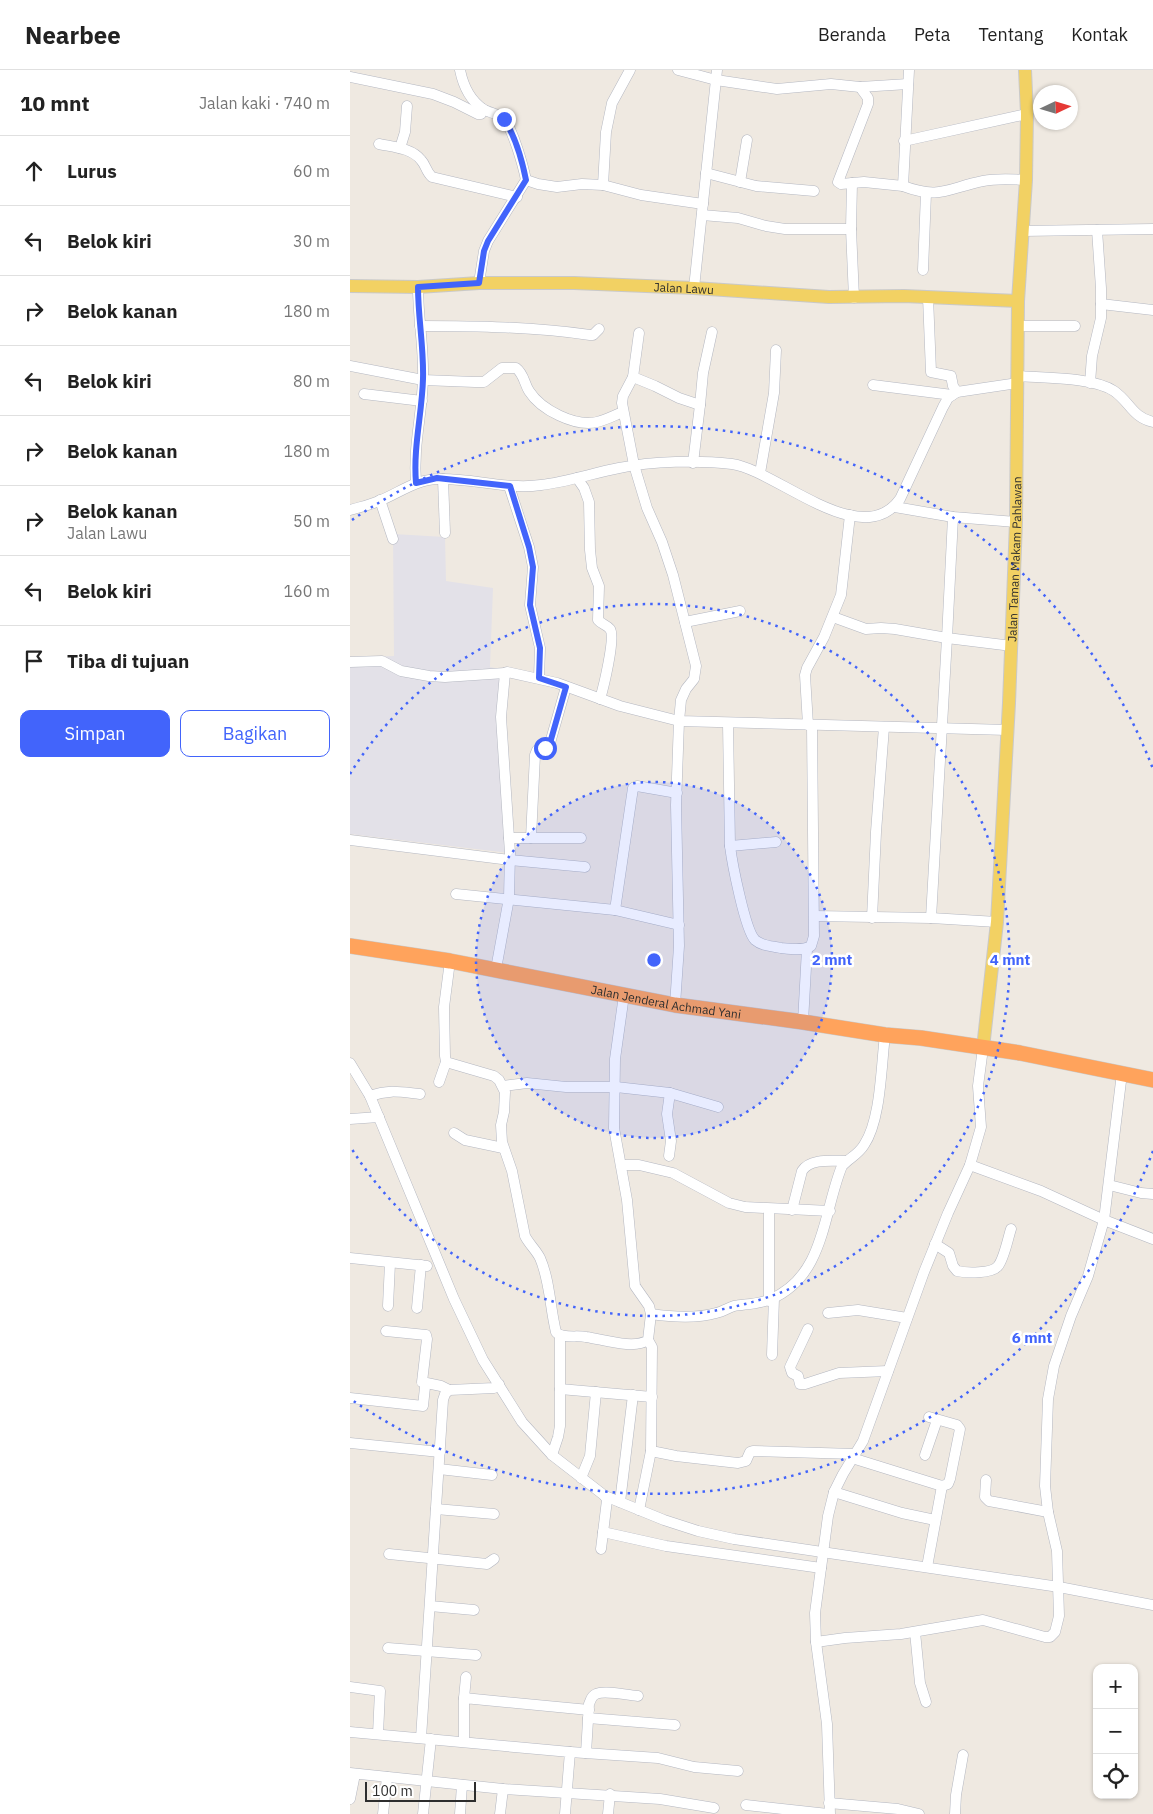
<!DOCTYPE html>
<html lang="id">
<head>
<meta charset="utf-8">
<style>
  :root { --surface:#fff; --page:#f2f2f2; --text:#222; --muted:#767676; --line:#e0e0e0; --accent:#4264fb }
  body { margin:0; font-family:"IBM Plex Sans",sans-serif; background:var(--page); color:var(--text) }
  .controls { position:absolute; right:15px; bottom:15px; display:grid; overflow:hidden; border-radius:10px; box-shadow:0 1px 4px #0004 }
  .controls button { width:45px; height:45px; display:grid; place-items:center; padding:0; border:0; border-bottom:1px solid var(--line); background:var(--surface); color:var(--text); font:25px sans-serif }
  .compass { position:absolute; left:683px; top:15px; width:45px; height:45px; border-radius:50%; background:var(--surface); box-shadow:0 1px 4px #0004; rotate:86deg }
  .scale { position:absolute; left:15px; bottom:12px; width:111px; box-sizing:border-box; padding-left:5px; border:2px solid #2e2e2e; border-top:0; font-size:14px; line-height:18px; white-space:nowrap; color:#2e2e2e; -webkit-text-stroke:4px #fff; paint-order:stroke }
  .stop { position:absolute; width:15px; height:15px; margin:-11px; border:4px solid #4264fb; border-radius:50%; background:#fff }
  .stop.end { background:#4264fb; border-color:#fff; box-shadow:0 1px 5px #0008 }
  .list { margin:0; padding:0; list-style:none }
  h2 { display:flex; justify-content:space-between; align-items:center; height:65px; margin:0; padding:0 20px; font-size:21px }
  h2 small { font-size:16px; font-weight:400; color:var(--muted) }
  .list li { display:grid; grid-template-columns:32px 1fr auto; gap:15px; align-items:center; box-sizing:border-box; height:70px; padding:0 20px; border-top:1px solid var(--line) }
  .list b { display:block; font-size:19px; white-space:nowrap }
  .list p { margin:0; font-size:16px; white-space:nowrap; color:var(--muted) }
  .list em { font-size:16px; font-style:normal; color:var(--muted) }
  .actions { display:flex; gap:10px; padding:15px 20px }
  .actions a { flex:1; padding:11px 0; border:1px solid var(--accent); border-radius:10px; text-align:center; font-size:18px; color:var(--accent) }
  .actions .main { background:var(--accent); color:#fff }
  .icon { flex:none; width:28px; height:28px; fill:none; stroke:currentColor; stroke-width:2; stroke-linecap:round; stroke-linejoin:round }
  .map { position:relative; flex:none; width:803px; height:1744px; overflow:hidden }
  header { display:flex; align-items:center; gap:30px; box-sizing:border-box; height:70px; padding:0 25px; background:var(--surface); border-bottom:1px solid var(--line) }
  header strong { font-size:24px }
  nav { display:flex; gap:28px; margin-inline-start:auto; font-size:18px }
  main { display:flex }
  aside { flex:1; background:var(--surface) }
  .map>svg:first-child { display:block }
  .industrial { fill:#e3e1e8 }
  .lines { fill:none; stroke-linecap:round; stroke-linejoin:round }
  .minor-casing { stroke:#b4b7c1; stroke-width:11 }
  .major-casing { stroke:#c9c9c9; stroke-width:14 }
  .highway-casing { stroke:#c9c9c9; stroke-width:16 }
  .minor { stroke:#fff; stroke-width:10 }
  .major { stroke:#f2d163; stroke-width:12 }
  .highway { stroke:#ffa35c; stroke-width:15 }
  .route { stroke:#4264fb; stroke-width:6 }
  .ring { fill:none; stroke:#4264fb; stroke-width:2.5; stroke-dasharray:2.5 5 }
  .labels { text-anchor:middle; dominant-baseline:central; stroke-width:5; stroke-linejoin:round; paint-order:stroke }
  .street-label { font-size:12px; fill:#2e2e2e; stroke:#fff }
  .centre { fill:#4264fb; stroke:#fff; stroke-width:2.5 }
  .ring-label { font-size:15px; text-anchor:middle; font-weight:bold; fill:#4264fb; stroke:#fff; stroke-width:5; stroke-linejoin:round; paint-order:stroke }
</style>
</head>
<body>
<header>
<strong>Nearbee</strong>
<nav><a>Beranda</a><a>Peta</a><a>Tentang</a><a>Kontak</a></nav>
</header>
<main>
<aside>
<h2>10 mnt<small>Jalan kaki · 740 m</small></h2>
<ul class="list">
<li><svg class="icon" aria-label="ahead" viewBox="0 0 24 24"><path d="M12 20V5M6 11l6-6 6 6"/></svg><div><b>Lurus</b></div><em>60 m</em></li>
<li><svg class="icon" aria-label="left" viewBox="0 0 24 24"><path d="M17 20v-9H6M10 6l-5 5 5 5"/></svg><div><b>Belok kiri</b></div><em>30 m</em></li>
<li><svg class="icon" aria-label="right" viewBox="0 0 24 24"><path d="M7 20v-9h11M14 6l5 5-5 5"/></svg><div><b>Belok kanan</b></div><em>180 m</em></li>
<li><svg class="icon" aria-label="left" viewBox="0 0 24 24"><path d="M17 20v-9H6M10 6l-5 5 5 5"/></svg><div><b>Belok kiri</b></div><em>80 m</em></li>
<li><svg class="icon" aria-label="right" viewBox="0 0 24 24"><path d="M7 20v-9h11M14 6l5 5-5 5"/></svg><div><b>Belok kanan</b></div><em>180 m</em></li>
<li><svg class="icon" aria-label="right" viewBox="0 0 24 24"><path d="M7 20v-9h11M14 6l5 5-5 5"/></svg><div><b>Belok kanan</b><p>Jalan Lawu</p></div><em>50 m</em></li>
<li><svg class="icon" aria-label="left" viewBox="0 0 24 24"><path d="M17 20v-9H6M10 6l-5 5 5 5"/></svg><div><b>Belok kiri</b></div><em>160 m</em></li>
<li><svg class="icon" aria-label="arrive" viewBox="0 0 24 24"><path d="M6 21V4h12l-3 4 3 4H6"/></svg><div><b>Tiba di tujuan</b></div></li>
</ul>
<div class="actions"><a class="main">Simpan</a><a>Bagikan</a></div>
</aside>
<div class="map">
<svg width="803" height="1744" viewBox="0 0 803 1744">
  <rect width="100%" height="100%" fill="#efe9e1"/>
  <!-- industrial -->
  <path class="industrial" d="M43,464L95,467L96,511L143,518L140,597L154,600L159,783L0,764V588L44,586Z"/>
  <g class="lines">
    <!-- minor casing -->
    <g class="minor-casing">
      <g id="minor">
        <path d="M110,0C113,15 120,30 133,39C139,43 148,43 154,49C163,60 173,95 176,110L138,171L134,181L129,213"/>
        <path d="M328,0L366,10L427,19L481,14L510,17L558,14"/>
        <path d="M559,0L553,116C590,130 598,118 633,111C647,108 662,109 676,110"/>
        <path d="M0,7L83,24L104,32L128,44H131L133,39"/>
        <path d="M510,17L518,28V34L488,112L491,114L514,112L553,116"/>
        <path d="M554,71L677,44"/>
        <path d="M29,74C43,77 62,78 71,90C76,95 76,102 82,107L167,127"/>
        <path d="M50,78L55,62L57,36"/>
        <path d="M356,103L406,116L464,121"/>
        <path d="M176,110L188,114L207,117L232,114L253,115L291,125L353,134"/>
        <path d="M390,112L397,70"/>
        <path d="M502,113L501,159L504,228"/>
        <path d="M253,115L256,62L262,33L280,0"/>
        <path d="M352,145L388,148L416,156L435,159H501"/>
        <path d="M672,161L803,159"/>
        <path d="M573,200L576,123"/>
        <path d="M344,218L367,0"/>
        <path d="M578,227L581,302L601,306L603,316L607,322"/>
        <path d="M751,234L803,240"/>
        <path d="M70,256C127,256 184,257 240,265H243L249,259"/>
        <path d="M669,256H725"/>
        <path d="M0,296L73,310L125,312H134L152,298H166C174,304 174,313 179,321C191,340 225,357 247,352C256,350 265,345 273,342"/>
        <path d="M668,306C694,308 743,307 764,321C780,332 782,347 803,352"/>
        <path d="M283,307L289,263"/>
        <path d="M740,313L742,286L751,248V218L747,160"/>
        <path d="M523,315L602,325"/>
        <path d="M14,324L72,331"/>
        <path d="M350,335L353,303L362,262"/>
        <path d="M410,403L424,323L426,280"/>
        <path d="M227,408L234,418L239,432L240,480L242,498L249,516L248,550C251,554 257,555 260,559C266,567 253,619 250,629"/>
        <path d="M93,409L95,463"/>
        <path d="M66,413C63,376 72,345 73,309C74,278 68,248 68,217"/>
        <path d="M159,416L179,477L183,497L180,535L190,578L189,608"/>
        <path d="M30,430L43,469"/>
        <path d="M545,437L603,447L666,452"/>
        <path d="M0,440C10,437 20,435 29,431C49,423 66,409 89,409C123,408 157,420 191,415C217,412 243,403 269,398C302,391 349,390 382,394C426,400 512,483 550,429L593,337L598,328L607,322L668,313"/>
        <path d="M603,447L597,568L662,576"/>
        <path d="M483,547L516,559L531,558L545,559L597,568L581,848"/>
        <path d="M335,552L390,541"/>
        <path d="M0,592L32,591L51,601L79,606L95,607L155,603"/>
        <path d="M378,653L380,776C382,792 395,860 405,870C412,876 422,876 431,878C440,879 453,881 461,876L464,866L462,655"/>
        <path d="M458,655L455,605L457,598L474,567L491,525L500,445"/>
        <path d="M159,768H231"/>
        <path d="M181,768L185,685L187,680L195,678L200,673L216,617"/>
        <path d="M0,770L160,790L235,797"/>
        <path d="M380,776L426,772"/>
        <path d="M106,824L265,840L329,855"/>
        <path d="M265,840L283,718L287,716L327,723"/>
        <path d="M465,846L581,848L647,852"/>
        <path d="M522,848L526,762L534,657"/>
        <path d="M100,891L94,937L95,986L96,992L144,1006L149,1010L155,1022L154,1042L151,1055L152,1072L162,1101L175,1166C179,1174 186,1180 190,1188C200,1211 200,1238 206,1262C211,1269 227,1265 236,1267C252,1269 284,1280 298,1270L301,1244L299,1236L285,1216L277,1130L264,1058L265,989L274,925"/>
        <path d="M146,899L159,828L160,783L151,647L155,603L157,602L207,613L270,636L329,651L658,660"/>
        <path d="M325,935L329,876L326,735L329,651L331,630L336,619L344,609L346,596L323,505L312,472L297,438L284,395L272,333L273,326L283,307L305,316L329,328L350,335L343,393"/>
        <path d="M453,952L457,879"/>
        <path d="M0,993L20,1026L104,1229L133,1290L172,1352L202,1385L255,1426L314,1450L348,1461L384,1469L709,1517L803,1535"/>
        <path d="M89,1012L96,992"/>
        <path d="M153,1016L177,1013L216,1017H266L320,1023L368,1037"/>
        <path d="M20,1026C39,1019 51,1022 70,1024"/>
        <path d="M0,1049L29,1047"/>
        <path d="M104,1063L115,1070L153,1078"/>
        <path d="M319,1086L321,1071L317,1044L320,1023"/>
        <path d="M272,1095H289L323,1103L379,1133L395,1137L480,1141"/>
        <path d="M620,1095L691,1121L754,1150L803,1169"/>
        <path d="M759,1115L791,1123L803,1124"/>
        <path d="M442,1140L452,1101C460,1088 482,1091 496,1091"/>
        <path d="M585,1174L599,1183L603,1196L607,1201C616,1203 642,1204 648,1196C654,1189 658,1168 661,1159"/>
        <path d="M0,1188L77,1196"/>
        <path d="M419,1231V1139"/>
        <path d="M38,1236L40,1193"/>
        <path d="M67,1238L71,1195"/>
        <path d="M478,1243L508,1240L557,1248"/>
        <path d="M301,1244C322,1247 345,1249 366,1243C372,1242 378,1238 384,1236C396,1234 410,1234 421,1229C475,1206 473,1142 492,1096C499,1088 508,1085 514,1075C531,1050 531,997 535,965"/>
        <path d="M458,1259L440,1297L442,1303L448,1306L450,1314H455L489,1303L538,1301"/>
        <path d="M36,1261L76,1265L77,1269L72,1312L91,1316L99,1320"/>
        <path d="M422,1285L424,1228"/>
        <path d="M210,1319L302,1327"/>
        <path d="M0,1328L73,1336L75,1317"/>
        <path d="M0,1373L90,1382"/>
        <path d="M301,1381L326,1386L388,1393L396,1391L400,1382L403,1381L505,1384"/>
        <path d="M202,1385L208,1367L210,1356V1265"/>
        <path d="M575,1385L587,1350"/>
        <path d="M502,1388L592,1416L598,1414L600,1409L610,1359L607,1355L579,1347"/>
        <path d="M89,1399L142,1405"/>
        <path d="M231,1408L240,1386L246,1322"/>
        <path d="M636,1410L635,1427L639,1431L698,1442"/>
        <path d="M484,1422L552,1443L585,1450"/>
        <path d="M270,1432L283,1325"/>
        <path d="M86,1439L144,1444"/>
        <path d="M289,1440L301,1381L302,1277L298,1270"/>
        <path d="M253,1462L316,1476L471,1498"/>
        <path d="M251,1479L257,1430L255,1426"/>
        <path d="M39,1484L137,1494L144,1489"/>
        <path d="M577,1497L592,1416"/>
        <path d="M80,1536L124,1540"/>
        <path d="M565,1562L570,1613L576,1632"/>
        <path d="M466,1572L495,1568L551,1564L633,1550L695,1567H700L705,1562L709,1546L707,1481L698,1442L695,1416L698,1329L704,1296L721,1246L738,1206L754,1150L772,1003"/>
        <path d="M38,1578L126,1585"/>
        <path d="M0,1617L30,1621L28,1664"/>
        <path d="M114,1628L116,1607"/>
        <path d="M238,1648L325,1655"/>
        <path d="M0,1662L220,1682L215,1744"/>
        <path d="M71,1668L93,1330L95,1324L99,1320L144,1318L149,1314"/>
        <path d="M114,1671V1628L239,1640"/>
        <path d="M220,1682L308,1688L344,1697L388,1701"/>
        <path d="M236,1683L239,1634C241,1630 241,1626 246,1624C254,1620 278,1625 288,1626"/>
        <path d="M0,1703L153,1719L310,1729L364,1738"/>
        <path d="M0,1729L5,1704"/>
        <path d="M479,1733L548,1739L569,1744"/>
        <path d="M396,1735L478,1744"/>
        <path d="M33,1744L37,1707"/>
        <path d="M73,1744L81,1669"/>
        <path d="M110,1744L112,1715"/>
        <path d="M150,1744L153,1719"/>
        <path d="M258,1744L260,1724"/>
        <path d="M480,1744L477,1654L466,1572L465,1543L478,1446L484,1422L493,1404L513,1371L574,1202L598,1143L620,1095L631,1057L628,1016L633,978"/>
        <path d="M605,1744L606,1725L613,1685"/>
      </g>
    </g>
    <!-- major casing -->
    <g class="major-casing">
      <g id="major">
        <path id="s1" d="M0,216L68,217L129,213H224L344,218L479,227L554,226L668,231"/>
        <path id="s2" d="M633,978L647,852L659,633L666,452L668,231L676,110L677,44L675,0"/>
      </g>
    </g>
    <!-- highway casing -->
    <g class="highway-casing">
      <g id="highway">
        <path id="s3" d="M0,876L100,891L325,935L453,952L535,965L571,968L670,983L803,1010"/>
      </g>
    </g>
    <!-- minor -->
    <use href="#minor" class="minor"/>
    <!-- major -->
    <use href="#major" class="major"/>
    <!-- highway -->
    <use href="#highway" class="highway"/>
  </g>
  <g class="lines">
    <!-- route -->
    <path class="route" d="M154,49C165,66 172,90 176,110L138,171L134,181L129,213L68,217C68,248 74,278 73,309C72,344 63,377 66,413L87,408L160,416L179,477L183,497L180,535L190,578L189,608L216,617L200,673L195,678"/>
  </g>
  <!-- distance rings -->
  <circle cx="304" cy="890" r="178" fill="#4264fb" fill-opacity=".12"/>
  <g class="ring">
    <circle cx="304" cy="890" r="178"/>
    <path d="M0 704A356 356 0 1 1 0 1076"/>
    <path d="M803 1081A534 534 0 0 1 2 1330M2 450A534 534 0 0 1 803 699"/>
  </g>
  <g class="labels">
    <!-- street labels -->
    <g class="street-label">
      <text stroke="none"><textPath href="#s1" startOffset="334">Jalan Lawu</textPath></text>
      <text stroke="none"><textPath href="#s2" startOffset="490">Jalan Taman Makam Pahlawan</textPath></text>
      <text stroke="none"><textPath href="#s3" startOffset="321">Jalan Jenderal Achmad Yani</textPath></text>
    </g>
  </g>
  <circle cx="304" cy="890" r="8" class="centre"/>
  <g class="ring-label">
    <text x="482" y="895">2 mnt</text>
    <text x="660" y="895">4 mnt</text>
    <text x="682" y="1273">6 mnt</text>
  </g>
</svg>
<div class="controls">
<button>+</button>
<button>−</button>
<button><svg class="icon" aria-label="locate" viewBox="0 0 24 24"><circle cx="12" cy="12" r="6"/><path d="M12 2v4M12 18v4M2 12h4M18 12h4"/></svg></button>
</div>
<svg class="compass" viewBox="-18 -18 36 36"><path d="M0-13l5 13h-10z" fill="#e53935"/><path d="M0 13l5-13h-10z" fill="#767676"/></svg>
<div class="scale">100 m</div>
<div class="stop" style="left:195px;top:678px"></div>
<div class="stop end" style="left:154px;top:49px"></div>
</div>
</main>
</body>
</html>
